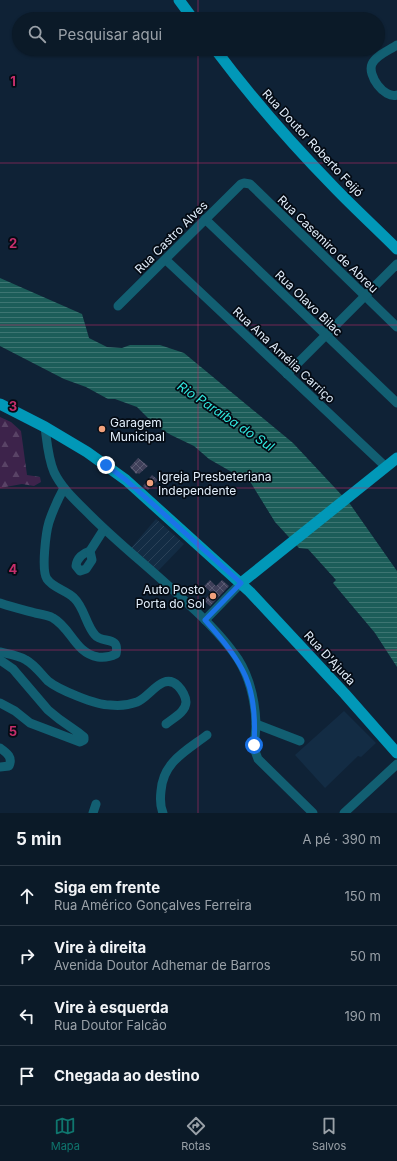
<!DOCTYPE html>
<html lang="pt">
<head>
<meta charset="utf-8">
<style>
  :root { --surface:#0b1a28; --page:#142330; --text:#f1f3f6; --muted:#9aa1a8; --line:#2b3845; --accent:#0f766e }
  body { margin:0; font-family:Inter,sans-serif; background:var(--page); color:var(--text) }
  .stop { position:absolute; width:12px; height:12px; margin:-9px; border:3px solid #1a73e8; border-radius:50%; background:#fff }
  .stop.end { background:#1a73e8; border-color:#fff; box-shadow:0 1px 4px #0008 }
  .list { margin:0; padding:0; list-style:none }
  h2 { display:flex; justify-content:space-between; align-items:center; height:52px; margin:0; padding:0 16px; font-size:17px }
  h2 small { font-size:13px; font-weight:400; color:var(--muted) }
  .list li { display:grid; grid-template-columns:26px 1fr auto; gap:12px; align-items:center; box-sizing:border-box; height:60px; padding:0 16px; border-top:1px solid var(--line) }
  .list b { display:block; font-size:15px; white-space:nowrap }
  .list p { margin:0; font-size:13px; white-space:nowrap; color:var(--muted) }
  .list em { font-size:13px; font-style:normal; color:var(--muted) }
  .icon { flex:none; width:22px; height:22px; fill:none; stroke:currentColor; stroke-width:2; stroke-linecap:round; stroke-linejoin:round }
  .map { position:relative; flex:none; width:397px; height:813px; overflow:hidden }
  .search { position:absolute; background:var(--surface); box-shadow:0 1px 3px #0004; left:12px; right:12px; top:12px; height:44px; display:flex; align-items:center; gap:10px; box-sizing:border-box; padding:0 14px; border-radius:22px; color:var(--muted); font-size:15px }
  .sheet { height:292px; background:var(--surface) }
  nav { display:flex; justify-content:space-around; align-items:center; box-sizing:border-box; height:56px; border-top:1px solid var(--line); background:var(--surface); font-size:11px; color:var(--muted) }
  nav a { display:grid; justify-items:center; gap:2px }
  nav .on { color:var(--accent) }
  .map>svg:first-child { display:block }
  .built { fill:#132c44 }
  .industrial { fill:url(#industrial-furrows) }
  .forest { fill:url(#forest-firs) }
  .water { fill:url(#water-rules) }
  .building { fill:url(#building-cross-hatch) }
  .lines { fill:none; stroke-linecap:round; stroke-linejoin:round }
  .minor { stroke:#125f72; stroke-width:9 }
  .major { stroke:#0198b8; stroke-width:11 }
  .route { stroke:#1a73e8; stroke-width:5 }
  .grid { fill:none; stroke:#c52e6b; stroke-width:1; stroke-opacity:0.55 }
  .poi-dot { fill:#f1a17c; stroke:#040b14; stroke-width:1.5 }
  .labels { text-anchor:middle; dominant-baseline:central; stroke-width:3.5; stroke-linejoin:round; paint-order:stroke }
  .street-label { font-size:12px; fill:#e3effc; stroke:#040b14 }
  .poi-label { font-size:12px; fill:#e3effc; stroke:#040b14; text-anchor:start }
  .water-label { font-size:13px; font-style:italic; fill:#30e7dd; stroke:#040b14 }
  .grid-label { font-size:13px; text-anchor:middle; font-weight:bold; fill:#c52e6b; stroke:#040b14; stroke-width:3.5; stroke-linejoin:round; paint-order:stroke }
</style>
</head>
<body>
<div class="map">
<svg width="397" height="813" viewBox="0 0 397 813">
  <defs>
    <pattern id="industrial-furrows" width="10" height="10" patternUnits="userSpaceOnUse"><rect width="10" height="10" fill="#132c44"/><path d="M-1 1l2-2M0 10L10 0M9 11l2-2" fill="none" stroke="#2a4157"/></pattern>
    <pattern id="forest-firs" width="22" height="20" patternUnits="userSpaceOnUse"><rect width="22" height="20" fill="#3d234b"/><path d="M5 1l3.5 6h-7zM16 11l3.5 6h-7z" fill="#594366"/></pattern>
    <pattern id="water-rules" width="6" height="5" patternUnits="userSpaceOnUse"><rect width="6" height="5" fill="#1c5d59"/><path d="M0 2.5h6" fill="none" stroke="#3d7572"/></pattern>
    <pattern id="building-cross-hatch" width="8" height="8" patternUnits="userSpaceOnUse"><rect width="8" height="8" fill="#3f405a"/><path d="M0 0l8 8M0 8l8-8" fill="none" stroke="#5b5c73"/></pattern>
  </defs>
  <rect width="100%" height="100%" fill="#0f2236"/>
  <!-- built -->
  <path class="built" d="M344,711L376,743L361,757L358,756L325,788L295,755Z"/>
  <!-- industrial -->
  <path class="industrial" d="M156,519L184,544L157,572L131,548Z"/>
  <!-- forest -->
  <path class="forest" d="M0,417L11,422L21,431L27,475L40,477L41,482L34,486L22,484L0,488Z"/>
  <!-- water -->
  <path class="water" d="M0,278L82,314L89,338L107,347L122,348L130,345H160L184,353L293,443L350,504L397,571V667L375,633L333,583L336,580L308,549L299,548L275,522L251,483L209,459L194,446L171,435L156,426L137,407L115,399H108L86,387L64,379L0,346Z"/>
  <!-- building -->
  <g class="building">
    <path d="M138,458L148,466L139,474L138,473L136,474L130,467Z"/>
    <path d="M152,475L158,480L148,490L143,486Z"/>
    <path d="M210,580L216,586L222,580L229,586L210,606L204,601L211,592L204,586Z"/>
  </g>
  <g class="lines">
    <!-- minor -->
    <g class="minor">
      <path d="M397,45C390,50 376,55 372,64C367,75 384,99 397,95"/>
      <path d="M205,219L397,403"/>
      <path d="M166,260L386,467"/>
      <path d="M118,306L241,184L244,183L250,184L397,327"/>
      <path d="M287,374L397,264"/>
      <path d="M45,427C47,442 48,458 54,472C62,489 77,502 91,516C121,546 156,573 187,603C206,620 224,638 238,659C250,678 255,701 256,723C256,735 252,747 258,759L313,813"/>
      <path d="M90,551L92,560L86,569L80,571L76,566C77,558 83,553 90,551Z"/>
      <path d="M90,551L104,529"/>
      <path d="M0,603C12,607 24,610 35,613C41,614 48,615 53,618C71,628 75,653 98,657C105,658 110,657 116,654C120,635 102,644 95,635C86,625 84,607 74,598C66,590 53,588 47,579C41,570 46,532 49,522C53,510 58,499 64,488"/>
      <path d="M205,620L241,583"/>
      <path d="M0,652C9,654 18,655 26,660C35,665 41,674 48,681C59,690 96,705 110,705C119,706 129,705 137,702C150,697 163,671 178,686C182,690 186,697 186,702C186,712 173,718 166,724"/>
      <path d="M0,660L13,669L48,710L59,719L79,733L84,737V740L80,742L30,723L15,711L0,703"/>
      <path d="M256,724L300,741"/>
      <path d="M0,748C7,753 13,757 9,766L0,767"/>
      <path d="M93,813L96,804"/>
      <path d="M163,813C160,806 160,799 161,791C163,762 186,751 207,735"/>
      <path d="M344,813L397,764"/>
    </g>
    <!-- major -->
    <g class="major">
      <path d="M179,0L193,19"/>
      <path d="M215,49C251,97 290,142 332,185C353,207 375,227 397,249"/>
      <path d="M0,404L45,427L87,452L126,480L250,592L345,694L397,753"/>
      <path d="M241,583L397,458"/>
    </g>
  </g>
  <g class="lines">
    <!-- route -->
    <path class="route" d="M106,465L126,480L241,583L205,620C244,664 258,685 254,745"/>
  </g>
  <!-- grid -->
  <path class="grid" d="M198,0V19M198,49V813M0,163H397M0,325H397M0,488H397M0,650H397"/>
  <!-- markers -->
  <g class="poi-dot">
    <circle cx="102" cy="429" r="4"/>
    <circle cx="150" cy="483" r="4"/>
    <circle cx="213" cy="596" r="4"/>
  </g>
  <g class="labels">
    <!-- street labels -->
    <g class="street-label">
      <text transform="translate(313 143) rotate(47)">Rua Doutor Roberto Feijó</text>
      <text transform="translate(171 237) rotate(-45)">Rua Castro Alves</text>
      <text transform="translate(328 244) rotate(44)">Rua Casemiro de Abreu</text>
      <text transform="translate(309 303) rotate(44)">Rua Olavo Bilac</text>
      <text transform="translate(284 355) rotate(43)">Rua Ana Amélia Carriço</text>
      <text transform="translate(330 658) rotate(47)">Rua D'Ajuda</text>
    </g>
    <!-- poi labels -->
    <g class="poi-label">
      <text x="110" y="422">Garagem<tspan x="110" dy="14">Municipal</tspan></text>
      <text x="158" y="476">Igreja Presbeteriana<tspan x="158" dy="14">Independente</tspan></text>
      <text x="205" y="589" text-anchor="end">Auto Posto<tspan x="205" dy="14">Porta do Sol</tspan></text>
    </g>
    <!-- water labels -->
    <g class="water-label">
      <text transform="translate(226 416) rotate(34)">Rio Paraíba do Sul</text>
    </g>
  </g>
  <g class="grid-label">
    <text x="13" y="86">1</text>
    <text x="13" y="248">2</text>
    <text x="13" y="411">3</text>
    <text x="13" y="574">4</text>
    <text x="13" y="736">5</text>
  </g>
</svg>
<div class="stop" style="left:254px;top:745px"></div>
<div class="stop end" style="left:106px;top:465px"></div>
<div class="search"><svg class="icon" aria-label="search" viewBox="0 0 24 24"><circle cx="10" cy="10" r="6"/><path d="M15 15l6 6"/></svg>Pesquisar aqui</div>
</div>
<section class="sheet">
<h2>5 min<small>A pé · 390 m</small></h2>
<ul class="list">
<li><svg class="icon" aria-label="ahead" viewBox="0 0 24 24"><path d="M12 20V5M6 11l6-6 6 6"/></svg><div><b>Siga em frente</b><p>Rua Américo Gonçalves Ferreira</p></div><em>150 m</em></li>
<li><svg class="icon" aria-label="right" viewBox="0 0 24 24"><path d="M7 20v-9h11M14 6l5 5-5 5"/></svg><div><b>Vire à direita</b><p>Avenida Doutor Adhemar de Barros</p></div><em>50 m</em></li>
<li><svg class="icon" aria-label="left" viewBox="0 0 24 24"><path d="M17 20v-9H6M10 6l-5 5 5 5"/></svg><div><b>Vire à esquerda</b><p>Rua Doutor Falcão</p></div><em>190 m</em></li>
<li><svg class="icon" aria-label="arrive" viewBox="0 0 24 24"><path d="M6 21V4h12l-3 4 3 4H6"/></svg><div><b>Chegada ao destino</b></div></li>
</ul>
</section>
<nav>
<a class="on"><svg class="icon" aria-label="map" viewBox="0 0 24 24"><path d="M3 6l6-2 6 2 6-2v14l-6 2-6-2-6 2zM9 4v14M15 6v14"/></svg>Mapa</a>
<a><svg class="icon" aria-label="directions" viewBox="0 0 24 24"><path d="M12 3l9 9-9 9-9-9zM9 14v-3h6M13 9l2 2-2 2"/></svg>Rotas</a>
<a><svg class="icon" aria-label="saved" viewBox="0 0 24 24"><path d="M7 4h10v16l-5-4-5 4z"/></svg>Salvos</a>
</nav>
</body>
</html>
